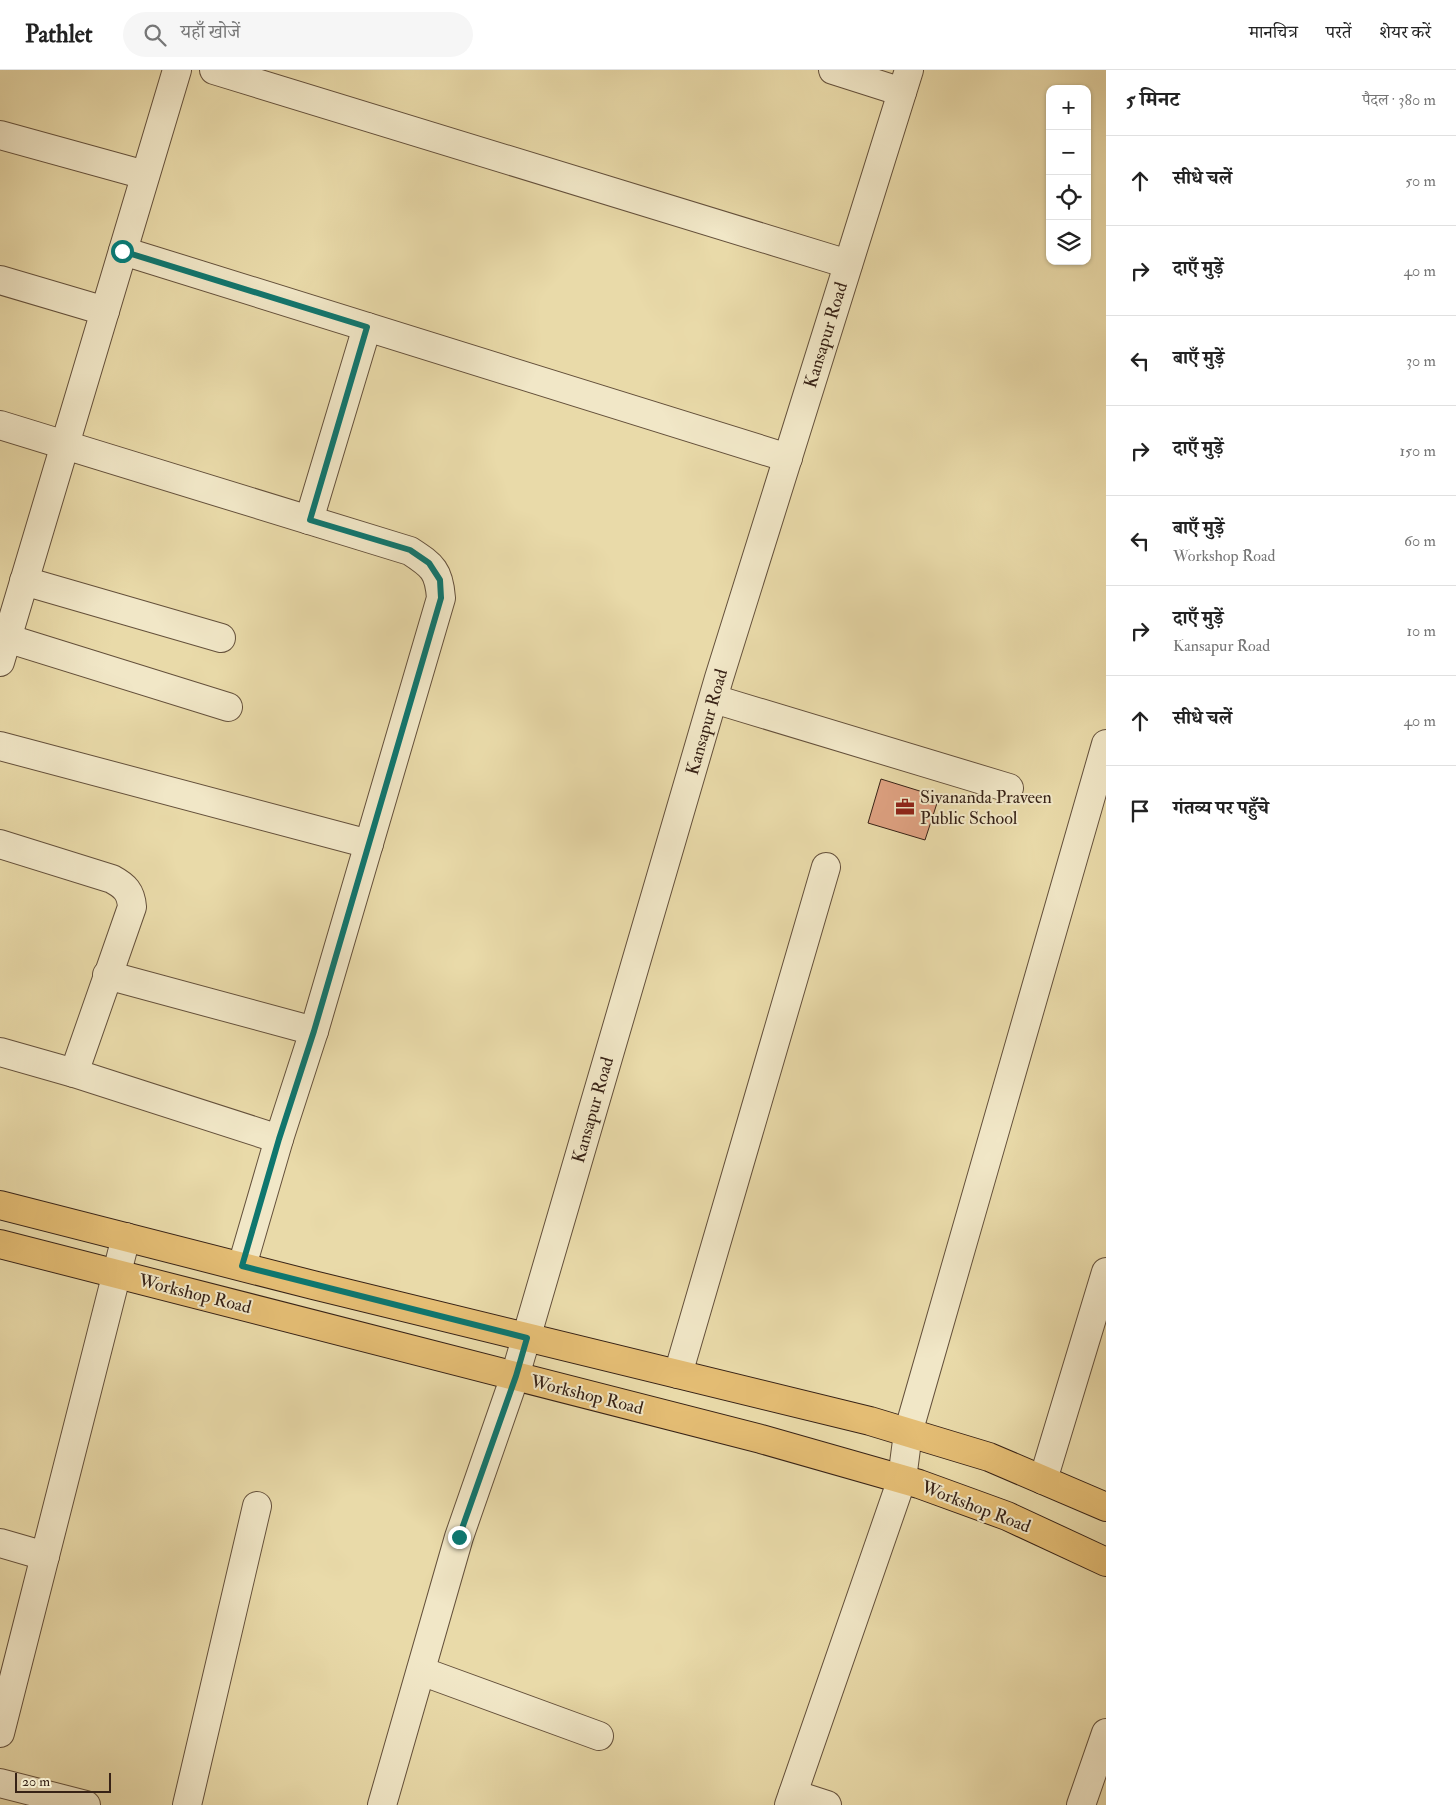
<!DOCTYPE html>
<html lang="hi">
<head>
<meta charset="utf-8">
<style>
  :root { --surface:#fff; --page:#f6f6f6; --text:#222; --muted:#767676; --line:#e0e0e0 }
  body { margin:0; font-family:"IM FELL Double Pica","Noto Serif Devanagari",serif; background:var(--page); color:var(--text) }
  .controls { position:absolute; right:15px; top:15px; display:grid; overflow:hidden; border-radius:10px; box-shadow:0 1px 4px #0004 }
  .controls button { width:45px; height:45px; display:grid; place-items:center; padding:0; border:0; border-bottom:1px solid var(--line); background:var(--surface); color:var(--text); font:25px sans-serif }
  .scale { position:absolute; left:15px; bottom:12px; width:96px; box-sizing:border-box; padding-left:5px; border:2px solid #372216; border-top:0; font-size:14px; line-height:18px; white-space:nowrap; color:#372216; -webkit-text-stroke:4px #f1e7c7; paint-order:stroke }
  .stop { position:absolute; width:15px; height:15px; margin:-11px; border:4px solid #0f766e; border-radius:50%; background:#fff }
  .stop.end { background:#0f766e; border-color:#fff; box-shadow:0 1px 5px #0008 }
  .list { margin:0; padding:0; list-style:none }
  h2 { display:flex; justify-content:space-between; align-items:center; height:65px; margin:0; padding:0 20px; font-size:21px }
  h2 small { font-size:16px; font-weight:400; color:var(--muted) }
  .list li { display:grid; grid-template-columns:32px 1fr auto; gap:15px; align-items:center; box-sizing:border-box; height:90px; padding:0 20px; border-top:1px solid var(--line) }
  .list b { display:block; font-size:19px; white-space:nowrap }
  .list p { margin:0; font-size:16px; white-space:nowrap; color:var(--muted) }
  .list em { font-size:16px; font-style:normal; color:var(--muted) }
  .icon { flex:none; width:28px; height:28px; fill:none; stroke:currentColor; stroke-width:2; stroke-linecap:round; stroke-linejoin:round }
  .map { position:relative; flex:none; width:1106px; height:1735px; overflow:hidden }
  header { display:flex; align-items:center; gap:30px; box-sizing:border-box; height:70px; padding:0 25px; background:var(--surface); border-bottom:1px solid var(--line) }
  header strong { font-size:24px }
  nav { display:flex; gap:28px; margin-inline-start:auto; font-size:18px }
  .search { width:350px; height:45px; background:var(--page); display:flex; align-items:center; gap:12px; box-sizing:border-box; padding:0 18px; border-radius:28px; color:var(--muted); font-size:19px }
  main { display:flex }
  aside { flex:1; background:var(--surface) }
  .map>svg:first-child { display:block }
  .building { fill:#dea181; stroke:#372216 }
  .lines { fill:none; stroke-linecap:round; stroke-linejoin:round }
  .minor-casing { stroke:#64503b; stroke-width:30 }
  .major-casing { stroke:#372216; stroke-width:30 }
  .minor { stroke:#f1e7c7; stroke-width:28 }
  .major { stroke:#e4bd74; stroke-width:28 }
  .route { stroke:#0f766e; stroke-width:6 }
  .labels { text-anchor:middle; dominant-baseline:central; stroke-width:4; stroke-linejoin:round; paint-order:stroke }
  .street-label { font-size:18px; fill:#372216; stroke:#f1e7c7 }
  .poi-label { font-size:18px; fill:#372216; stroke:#f1e7c7; text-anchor:start }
</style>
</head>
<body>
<header>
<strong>Pathlet</strong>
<div class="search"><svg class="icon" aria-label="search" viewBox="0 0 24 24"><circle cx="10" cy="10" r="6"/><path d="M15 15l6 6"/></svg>यहाँ खोजें</div>
<nav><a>मानचित्र</a><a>परतें</a><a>शेयर करें</a></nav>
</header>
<main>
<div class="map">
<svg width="1106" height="1735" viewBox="0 0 1106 1735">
  <rect width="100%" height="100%" fill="#e9daa9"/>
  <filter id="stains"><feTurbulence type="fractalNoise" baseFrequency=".004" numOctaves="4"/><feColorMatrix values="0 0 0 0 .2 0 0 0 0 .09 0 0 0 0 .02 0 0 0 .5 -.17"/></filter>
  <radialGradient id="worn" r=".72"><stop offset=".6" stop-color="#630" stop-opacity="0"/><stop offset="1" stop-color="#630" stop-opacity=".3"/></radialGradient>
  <!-- building -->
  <path class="building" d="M881,709L939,727L925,770L868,753Z"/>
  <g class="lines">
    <!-- minor casing -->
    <g class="minor-casing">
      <g id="minor">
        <path d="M214,0L848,194"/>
        <path d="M833,0L902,22"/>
        <path d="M0,65L145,105"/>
        <path d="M123,181L788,388"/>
        <path d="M0,210L105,241"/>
        <path d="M0,355L410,481C433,496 439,501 441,528L314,961L279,1069L242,1196"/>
        <path d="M309,450L367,257"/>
        <path d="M24,511L221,568"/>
        <path d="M0,566L228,637"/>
        <path d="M0,592L177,0"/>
        <path d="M714,629L1009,718"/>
        <path d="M0,676L369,774"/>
        <path d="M0,774L112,809C125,816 131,822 132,837L74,1003"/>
        <path d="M107,905L314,961"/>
        <path d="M0,982L74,1003L279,1069"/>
        <path d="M678,1304L826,797"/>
        <path d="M1043,1410L1106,1202"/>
        <path d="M0,1473L45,1486"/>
        <path d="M421,1601L599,1666"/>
        <path d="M0,1663L126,1167"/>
        <path d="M0,1713L86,1735"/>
        <path d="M793,1724L827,1735"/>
        <path d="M187,1735L257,1436"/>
        <path d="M382,1735L459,1467L515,1306L719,608L909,0"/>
        <path d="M789,1735L902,1409L908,1363L1106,674"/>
        <path d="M1081,1735L1106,1663"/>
      </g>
    </g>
    <!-- major casing -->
    <g class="major-casing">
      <g id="major">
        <path d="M0,1135L313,1215L870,1351L989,1387L1106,1437"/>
        <path d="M0,1174L761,1369L919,1414L1007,1446L1106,1492"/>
      </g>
    </g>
    <!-- minor -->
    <use href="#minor" class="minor"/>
    <!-- major -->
    <use href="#major" class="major"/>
  </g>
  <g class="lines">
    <!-- route -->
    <path class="route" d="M122,181L367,257L310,450L410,480L429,493L440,510L441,528L314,961L279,1069L242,1196L527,1268L516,1306L459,1467"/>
  </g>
  <!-- icons -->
  <defs>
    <g id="office-bare" transform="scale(1.5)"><path d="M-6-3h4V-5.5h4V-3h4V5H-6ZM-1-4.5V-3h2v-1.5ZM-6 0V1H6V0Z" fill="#8f2418" stroke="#f1e7c7" stroke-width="2.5" paint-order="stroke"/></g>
  </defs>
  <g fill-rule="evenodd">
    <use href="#office-bare" x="905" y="737"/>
  </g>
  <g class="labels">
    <!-- street labels -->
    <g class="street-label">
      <text transform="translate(826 265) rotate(-73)">Kansapur Road</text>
      <text transform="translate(707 652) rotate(-74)">Kansapur Road</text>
      <text transform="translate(593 1040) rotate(-74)">Kansapur Road</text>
      <text transform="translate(195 1224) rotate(14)">Workshop Road</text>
      <text transform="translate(587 1325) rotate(14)">Workshop Road</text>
      <text transform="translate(976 1437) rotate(21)">Workshop Road</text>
    </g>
    <!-- poi labels -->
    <g class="poi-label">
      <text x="920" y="727">Sivananda Praveen<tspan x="920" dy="21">Public School</tspan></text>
    </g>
  </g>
  <rect width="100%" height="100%" filter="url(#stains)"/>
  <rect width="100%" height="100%" fill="url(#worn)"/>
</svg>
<div class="controls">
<button>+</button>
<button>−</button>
<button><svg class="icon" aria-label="locate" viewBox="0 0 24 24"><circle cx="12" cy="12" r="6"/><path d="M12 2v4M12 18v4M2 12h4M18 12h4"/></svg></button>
<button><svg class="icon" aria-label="layers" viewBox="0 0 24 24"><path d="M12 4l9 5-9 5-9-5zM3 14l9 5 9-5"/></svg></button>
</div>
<div class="scale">20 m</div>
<div class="stop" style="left:122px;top:181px"></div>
<div class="stop end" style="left:459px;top:1467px"></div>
</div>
<aside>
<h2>5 मिनट<small>पैदल · 380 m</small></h2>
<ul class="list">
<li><svg class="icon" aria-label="ahead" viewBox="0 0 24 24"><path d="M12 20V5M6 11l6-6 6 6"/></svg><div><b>सीधे चलें</b></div><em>50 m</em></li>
<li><svg class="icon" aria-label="right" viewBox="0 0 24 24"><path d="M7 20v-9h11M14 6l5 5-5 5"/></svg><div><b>दाएँ मुड़ें</b></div><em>40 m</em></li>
<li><svg class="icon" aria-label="left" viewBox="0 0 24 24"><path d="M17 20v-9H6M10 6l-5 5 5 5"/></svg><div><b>बाएँ मुड़ें</b></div><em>30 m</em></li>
<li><svg class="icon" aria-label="right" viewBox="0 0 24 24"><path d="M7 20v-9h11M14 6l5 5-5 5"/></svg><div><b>दाएँ मुड़ें</b></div><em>150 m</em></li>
<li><svg class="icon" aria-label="left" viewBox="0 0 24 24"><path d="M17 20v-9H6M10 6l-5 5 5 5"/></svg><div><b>बाएँ मुड़ें</b><p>Workshop Road</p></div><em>60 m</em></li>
<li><svg class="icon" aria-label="right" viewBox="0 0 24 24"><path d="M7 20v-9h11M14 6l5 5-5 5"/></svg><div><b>दाएँ मुड़ें</b><p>Kansapur Road</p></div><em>10 m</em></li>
<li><svg class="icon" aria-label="ahead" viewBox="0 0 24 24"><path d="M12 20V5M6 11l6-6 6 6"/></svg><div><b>सीधे चलें</b></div><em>40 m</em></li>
<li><svg class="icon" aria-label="arrive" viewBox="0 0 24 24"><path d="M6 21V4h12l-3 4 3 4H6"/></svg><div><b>गंतव्य पर पहुँचे</b></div></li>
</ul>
</aside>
</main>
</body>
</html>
